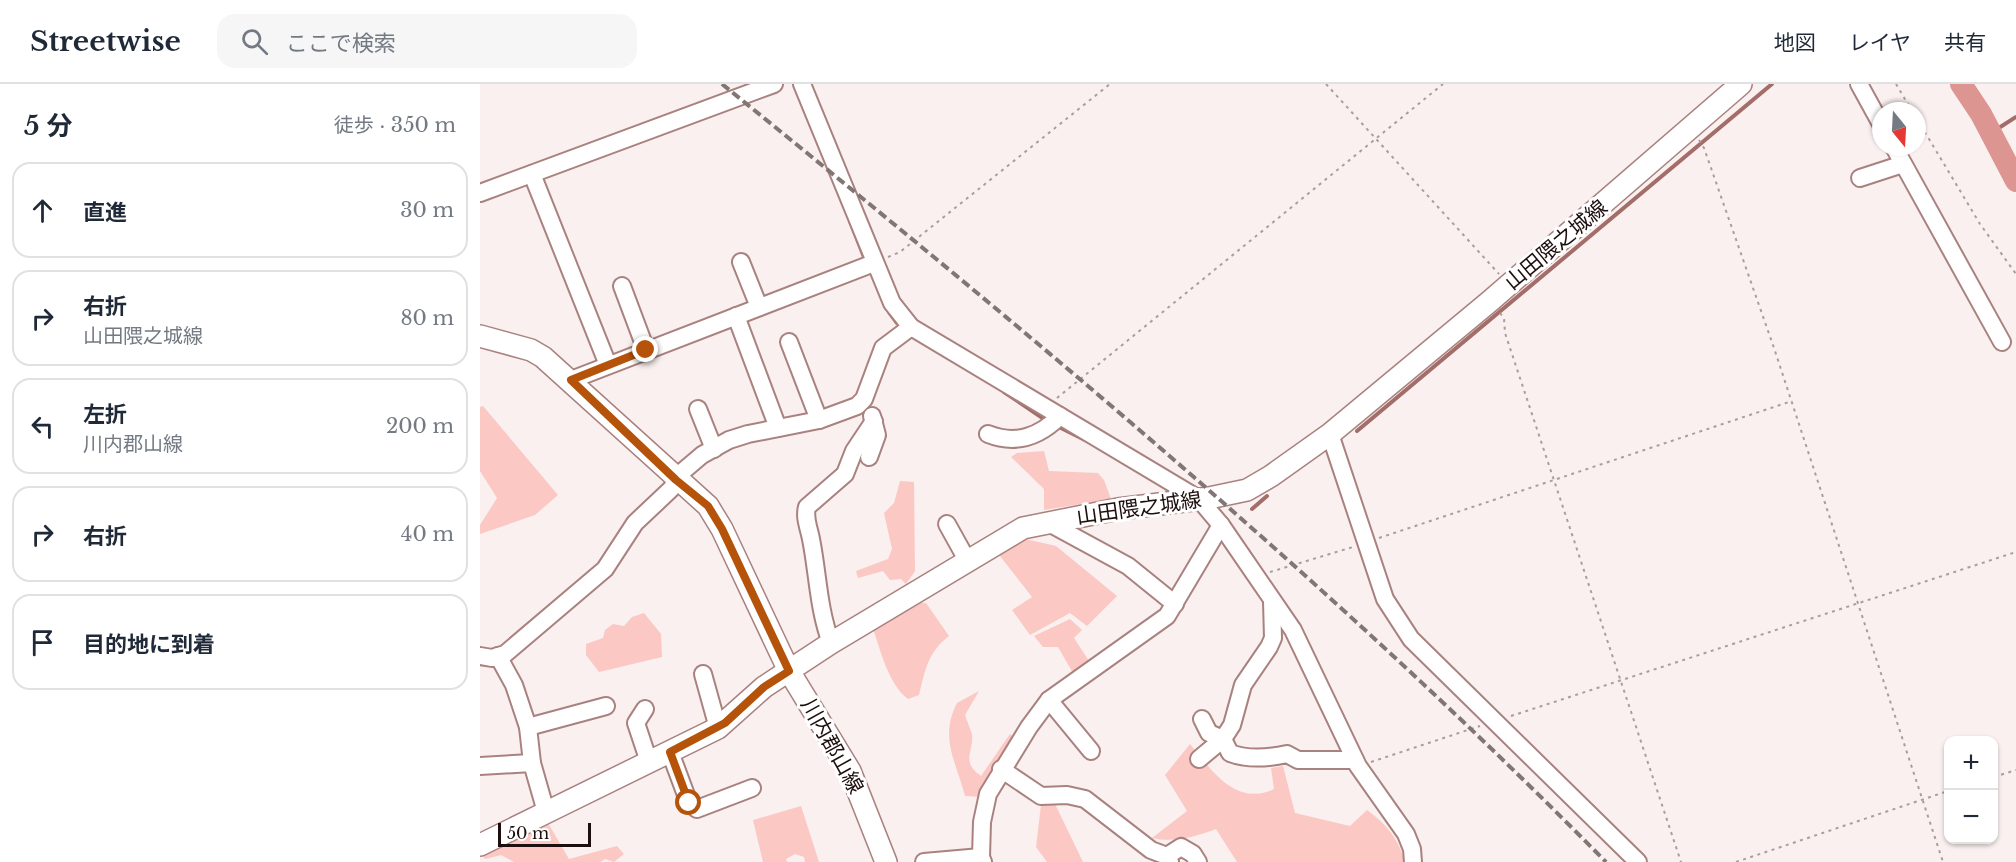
<!DOCTYPE html>
<html lang="ja">
<head>
<meta charset="utf-8">
<style>
  :root { --surface:#fff; --page:#f6f6f7; --text:#1f2937; --muted:#747a83; --line:#e0e1e3 }
  body { margin:0; font-family:"Libre Baskerville","Noto Sans JP",serif; background:var(--page); color:var(--text) }
  .controls { position:absolute; right:18px; bottom:18px; display:grid; overflow:hidden; border-radius:12px; box-shadow:0 2px 4px #0004 }
  .controls button { width:54px; height:54px; display:grid; place-items:center; padding:0; border:0; border-bottom:2px solid var(--line); background:var(--surface); color:var(--text); font:30px sans-serif }
  .compass { position:absolute; left:1392px; top:18px; width:54px; height:54px; border-radius:50%; background:var(--surface); box-shadow:0 2px 4px #0004; rotate:162deg }
  .scale { position:absolute; left:18px; bottom:15px; width:93px; box-sizing:border-box; padding-left:6px; border:3px solid #1d0f0e; border-top:0; font-size:16px; line-height:21px; white-space:nowrap; color:#1d0f0e; -webkit-text-stroke:4px #fff; paint-order:stroke }
  .stop { position:absolute; width:18px; height:18px; margin:-14px; border:4px solid #b45309; border-radius:50%; background:#fff }
  .stop.end { background:#b45309; border-color:#fff; box-shadow:0 2px 6px #0008 }
  .list { margin:0; padding:0; list-style:none }
  h2 { display:flex; justify-content:space-between; align-items:center; height:78px; margin:0; padding:0 24px; font-size:26px }
  h2 small { font-size:20px; font-weight:400; color:var(--muted) }
  .list li { display:grid; grid-template-columns:39px 1fr auto; gap:18px; align-items:center; box-sizing:border-box; height:96px; margin:0 12px 12px; padding:0 12px; border:2px solid var(--line); border-radius:18px }
  .list b { display:block; font-size:22px; white-space:nowrap }
  .list p { margin:0; font-size:20px; white-space:nowrap; color:var(--muted) }
  .list em { font-size:20px; font-style:normal; color:var(--muted) }
  .icon { flex:none; width:33px; height:33px; fill:none; stroke:currentColor; stroke-width:2; stroke-linecap:round; stroke-linejoin:round }
  .map { position:relative; flex:none; width:1536px; height:778px; overflow:hidden }
  header { display:flex; align-items:center; gap:36px; box-sizing:border-box; height:84px; padding:0 30px; background:var(--surface); border-bottom:2px solid var(--line) }
  header strong { font-size:28px }
  nav { display:flex; gap:33px; margin-inline-start:auto; font-size:21px }
  .search { width:420px; height:54px; background:var(--page); display:flex; align-items:center; gap:15px; box-sizing:border-box; padding:0 21px; border-radius:18px; color:var(--muted); font-size:22px }
  main { display:flex }
  aside { flex:1; background:var(--surface) }
  .map>svg:first-child { display:block }
  .green { fill:#fbc8c4 }
  .lines { fill:none; stroke-linecap:round; stroke-linejoin:round }
  .stream { stroke:#a36d69; stroke-width:4 }
  .river { stroke:#dc9590; stroke-width:22 }
  .minor-casing { stroke:#a9827f; stroke-width:20 }
  .major-casing { stroke:#a9827f; stroke-width:24 }
  .path { stroke:#a99e9d; stroke-width:2; stroke-dasharray:3 4.5; stroke-linecap:butt }
  .minor { stroke:#fff; stroke-width:16 }
  .major { stroke:#fff; stroke-width:21 }
  .rail { stroke:#827675; stroke-width:4; stroke-dasharray:9 4.5; stroke-linecap:butt }
  .route { stroke:#b45309; stroke-width:8 }
  .labels { text-anchor:middle; dominant-baseline:central; stroke-width:6; stroke-linejoin:round; paint-order:stroke }
  .street-label { font-size:21px; fill:#1d0f0e; stroke:#fff }
</style>
</head>
<body>
<header>
<strong>Streetwise</strong>
<div class="search"><svg class="icon" aria-label="search" viewBox="0 0 24 24"><circle cx="10" cy="10" r="6"/><path d="M15 15l6 6"/></svg>ここで検索</div>
<nav><a>地図</a><a>レイヤ</a><a>共有</a></nav>
</header>
<main>
<aside>
<h2>5 分<small>徒歩 · 350 m</small></h2>
<ul class="list">
<li><svg class="icon" aria-label="ahead" viewBox="0 0 24 24"><path d="M12 20V5M6 11l6-6 6 6"/></svg><div><b>直進</b></div><em>30 m</em></li>
<li><svg class="icon" aria-label="right" viewBox="0 0 24 24"><path d="M7 20v-9h11M14 6l5 5-5 5"/></svg><div><b>右折</b><p>山田隈之城線</p></div><em>80 m</em></li>
<li><svg class="icon" aria-label="left" viewBox="0 0 24 24"><path d="M17 20v-9H6M10 6l-5 5 5 5"/></svg><div><b>左折</b><p>川内郡山線</p></div><em>200 m</em></li>
<li><svg class="icon" aria-label="right" viewBox="0 0 24 24"><path d="M7 20v-9h11M14 6l5 5-5 5"/></svg><div><b>右折</b></div><em>40 m</em></li>
<li><svg class="icon" aria-label="arrive" viewBox="0 0 24 24"><path d="M6 21V4h12l-3 4 3 4H6"/></svg><div><b>目的地に到着</b></div></li>
</ul>
</aside>
<div class="map">
<svg width="1536" height="778" viewBox="0 0 1536 778">
  <rect width="100%" height="100%" fill="#f9f0ef"/>
  <!-- green -->
  <g class="green">
    <path d="M3,322L78,411L55,431L0,450V441L17,414L0,387V323Z"/>
    <path d="M564,367L569,387L618,389L624,396L631,415L564,426V405L531,373L537,369Z"/>
    <path d="M420,397L434,398L435,487L426,500L421,495L410,496L403,487L378,494L376,487L408,475L412,465L404,429L414,419Z"/>
    <path d="M541,454L576,462L637,512L607,542L590,529L550,551L532,526L552,513L516,467Z"/>
    <path d="M428,518L446,519L469,552C448,568 445,586 439,611L428,615C407,599 400,563 391,539Z"/>
    <path d="M164,529L181,550L182,573L119,588L106,571V560L123,554L125,546L133,540L144,542L152,533Z"/>
    <path d="M590,535L602,546L594,554L609,577L593,589L578,563H563L554,552Z"/>
    <path d="M499,607L485,631C487,638 491,645 492,651C494,668 480,677 501,692L530,650L535,654L501,713L485,712C476,677 459,654 477,619Z"/>
    <path d="M710,660C732,687 756,723 794,705L791,684L803,682L815,729L870,742L887,726C907,741 918,754 925,778H757L736,745C714,753 694,759 672,754L707,727L685,691Z"/>
    <path d="M575,720L603,778H567L556,763L561,721Z"/>
    <path d="M321,722L339,778H325L324,773L315,770L306,775L307,778H283L273,736Z"/>
    <path d="M68,739L89,775L137,762L144,770L134,778L125,775L120,778H34L21,771L5,775L1,769Z"/>
  </g>
  <g class="lines">
    <!-- stream -->
    <g class="stream">
      <path d="M1511,49L1536,33"/>
      <path d="M370,137L386,178"/>
      <path d="M409,228L417,239"/>
      <path d="M524,308L567,337"/>
      <path d="M577,342L605,356"/>
      <path d="M877,347L1292,0"/>
      <path d="M772,425L787,412"/>
    </g>
    <!-- river -->
    <path class="river" d="M1481,0L1501,30L1536,97"/>
    <!-- minor casing -->
    <g class="minor-casing">
      <g id="minor">
        <path d="M322,0L412,219L431,243L719,415L741,441L813,546L878,682L926,750L932,765L933,778"/>
        <path d="M1379,0L1401,40"/>
        <path d="M1414,63L1522,258"/>
        <path d="M52,90L128,281"/>
        <path d="M1380,94L1423,80"/>
        <path d="M0,109L294,0"/>
        <path d="M261,178L279,223"/>
        <path d="M142,202L166,266"/>
        <path d="M256,232L298,344"/>
        <path d="M309,258L339,336"/>
        <path d="M91,296L394,179"/>
        <path d="M218,325L234,365"/>
        <path d="M508,350C536,361 559,353 580,332"/>
        <path d="M850,350L905,515L931,555L1158,778"/>
        <path d="M389,373L397,351L392,332"/>
        <path d="M567,438L648,482L695,520"/>
        <path d="M467,440L487,476"/>
        <path d="M351,559C338,524 338,490 331,455C329,444 324,434 327,423L365,390L374,367L394,337"/>
        <path d="M0,572L12,574L25,570L125,485L155,439L191,405L202,388L222,371L249,356L268,350L339,336L377,322L384,315L403,264L431,243"/>
        <path d="M18,572L34,601L48,643"/>
        <path d="M223,590L238,644"/>
        <path d="M569,616L611,667"/>
        <path d="M165,625L156,639L169,678"/>
        <path d="M722,635L729,649L743,655L750,669C768,676 789,674 807,670L818,676H875"/>
        <path d="M190,668L209,719L217,725L272,704"/>
        <path d="M719,675L743,655L752,641L763,601L789,563L793,554L792,517"/>
        <path d="M52,679L48,643L126,622"/>
        <path d="M0,682L52,679L66,728"/>
        <path d="M521,685L561,712L587,711L605,715L671,766L687,772L690,778"/>
        <path d="M687,772L701,763L713,770L718,778"/>
        <path d="M444,778L501,773"/>
        <path d="M503,778L501,773L502,738L508,710L549,643L569,616L687,532L741,441"/>
      </g>
    </g>
    <!-- major casing -->
    <g class="major-casing">
      <g id="major">
        <path d="M0,252L51,266L63,273L228,422L242,445L309,587L370,687L406,778"/>
        <path d="M0,761L238,644L284,603L351,559L543,444L638,425L729,414L767,406L791,392L850,350L1009,218L1261,0"/>
      </g>
    </g>
    <!-- path -->
    <g class="path">
      <path d="M846,0L1019,190"/>
      <path d="M1416,0L1432,27"/>
      <path d="M1437,35L1500,140L1536,190"/>
      <path d="M1219,56L1224,64L1294,264L1463,778"/>
      <path d="M408,173L420,168L630,0"/>
      <path d="M1020,229L1024,234L1025,249L1201,778"/>
      <path d="M577,314L963,0"/>
      <path d="M899,454L1312,317"/>
      <path d="M790,488L873,463"/>
      <path d="M1031,632L1536,468"/>
      <path d="M891,678L1000,642"/>
      <path d="M1514,693L1536,686"/>
      <path d="M1256,778L1468,707"/>
    </g>
    <!-- minor -->
    <use href="#minor" class="minor"/>
    <!-- major -->
    <use href="#major" class="major"/>
    <!-- rail -->
    <path class="rail" d="M242,0C547,247 850,498 1126,778"/>
  </g>
  <g class="lines">
    <!-- route -->
    <path class="route" d="M166,266L91,296L196,396L228,422L242,445L309,587L284,603L245,639L190,668L209,719"/>
  </g>
  <g class="labels">
    <!-- street labels -->
    <g class="street-label">
      <text transform="translate(1076 161) rotate(-40)">山田隈之城線</text>
      <text transform="translate(659 424) rotate(-8)">山田隈之城線</text>
      <text transform="translate(352 662) rotate(61)">川内郡山線</text>
    </g>
  </g>
</svg>
<div class="controls">
<button>+</button>
<button>−</button>
</div>
<svg class="compass" viewBox="-18 -18 36 36"><path d="M0-13l5 13h-10z" fill="#e53935"/><path d="M0 13l5-13h-10z" fill="#747a83"/></svg>
<div class="scale">50 m</div>
<div class="stop" style="left:209px;top:719px"></div>
<div class="stop end" style="left:166px;top:266px"></div>
</div>
</main>
</body>
</html>
